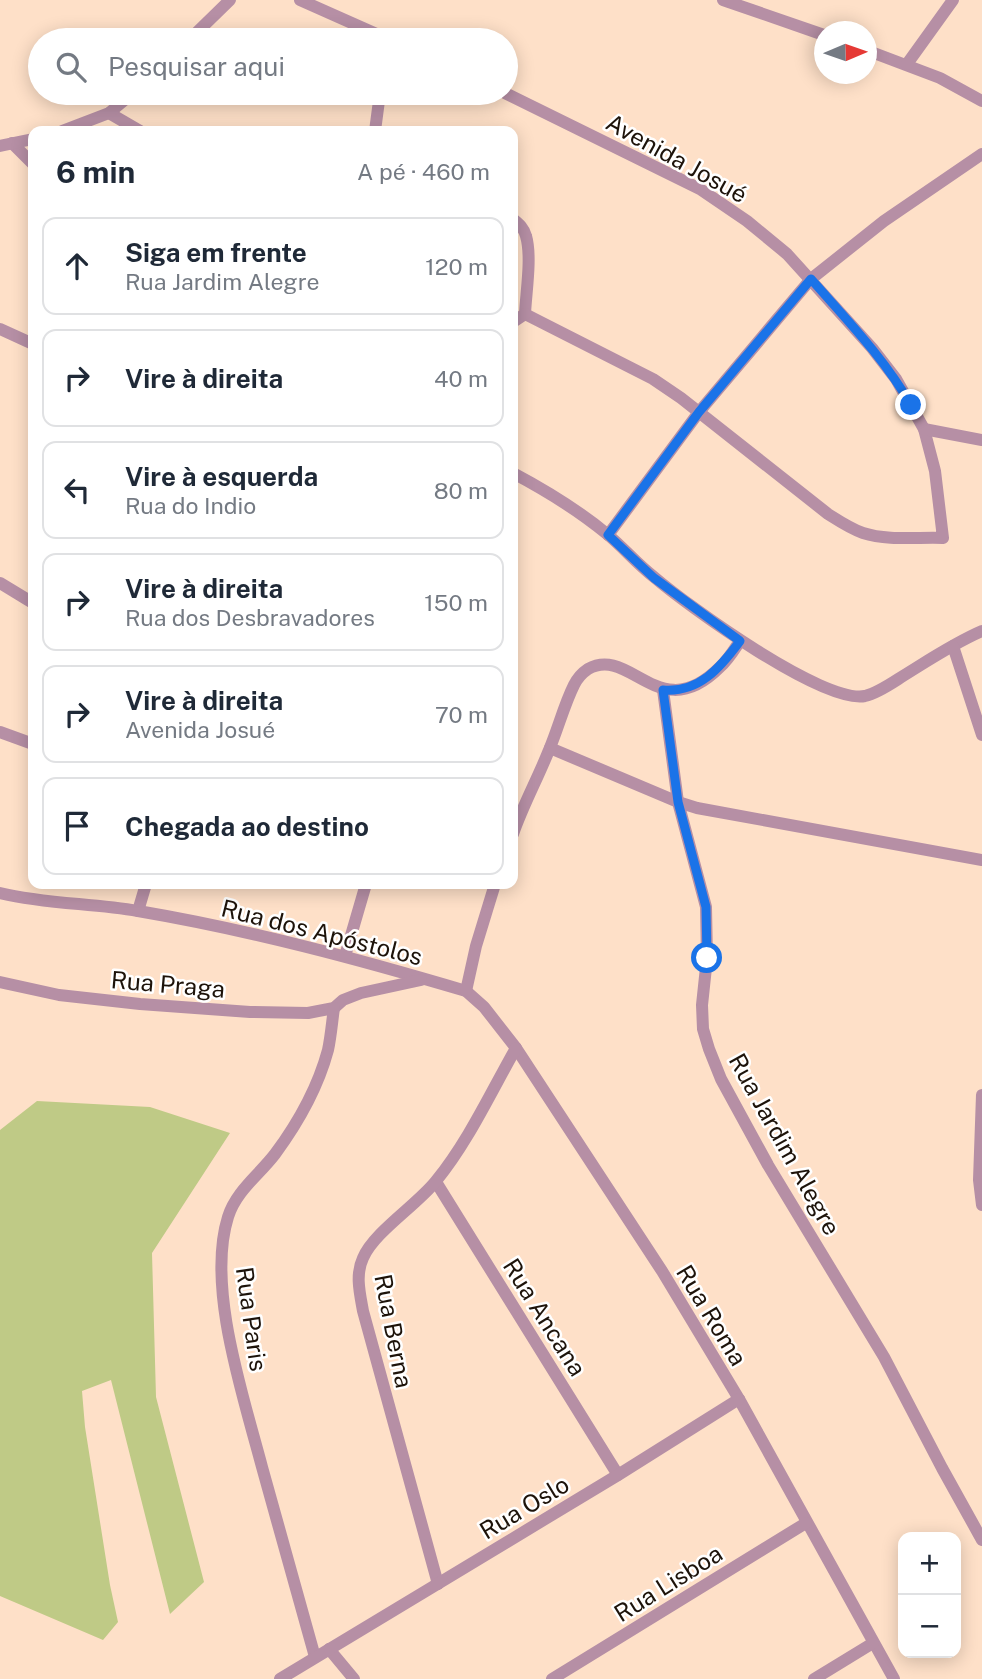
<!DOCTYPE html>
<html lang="pt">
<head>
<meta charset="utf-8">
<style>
  :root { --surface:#fff; --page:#f6f6f7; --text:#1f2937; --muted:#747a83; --line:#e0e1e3 }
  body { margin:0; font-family:"Public Sans",sans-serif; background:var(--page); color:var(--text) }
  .controls { position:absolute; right:21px; bottom:21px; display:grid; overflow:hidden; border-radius:14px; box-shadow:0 4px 18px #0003 }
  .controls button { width:63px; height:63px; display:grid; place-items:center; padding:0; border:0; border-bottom:2px solid var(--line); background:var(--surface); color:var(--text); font:35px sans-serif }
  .compass { position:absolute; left:814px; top:21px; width:63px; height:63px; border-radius:50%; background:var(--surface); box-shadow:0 4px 18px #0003; rotate:88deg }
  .stop { position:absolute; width:21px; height:21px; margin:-16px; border:5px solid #1a73e8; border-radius:50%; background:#fff }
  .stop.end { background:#1a73e8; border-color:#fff; box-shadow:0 2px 7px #0008 }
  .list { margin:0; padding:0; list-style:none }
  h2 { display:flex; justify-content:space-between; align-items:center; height:91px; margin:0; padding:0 28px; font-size:30px }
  h2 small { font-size:23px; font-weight:400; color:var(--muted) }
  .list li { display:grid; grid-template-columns:46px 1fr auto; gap:21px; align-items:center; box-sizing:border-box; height:98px; margin:0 14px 14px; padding:0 14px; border:2px solid var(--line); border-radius:14px }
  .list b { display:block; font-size:26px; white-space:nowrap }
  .list p { margin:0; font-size:23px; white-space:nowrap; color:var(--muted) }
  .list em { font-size:23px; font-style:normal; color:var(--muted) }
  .icon { flex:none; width:38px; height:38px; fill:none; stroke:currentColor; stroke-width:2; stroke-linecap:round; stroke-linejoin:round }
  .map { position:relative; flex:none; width:982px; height:1679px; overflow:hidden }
  .search { position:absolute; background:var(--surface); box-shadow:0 4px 18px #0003; left:28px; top:28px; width:490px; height:77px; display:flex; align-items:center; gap:18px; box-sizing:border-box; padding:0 24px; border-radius:38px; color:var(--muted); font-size:26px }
  .panel { position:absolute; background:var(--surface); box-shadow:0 4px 18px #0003; left:28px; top:126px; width:490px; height:763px; border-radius:14px }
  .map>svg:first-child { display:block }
  .green { fill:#bfca86 }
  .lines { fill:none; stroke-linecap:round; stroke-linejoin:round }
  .minor { stroke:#b68fa5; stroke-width:12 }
  .route { stroke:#1a73e8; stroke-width:9 }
  .labels { text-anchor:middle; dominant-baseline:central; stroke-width:5; stroke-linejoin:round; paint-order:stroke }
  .street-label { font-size:24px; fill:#1d130a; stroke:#fff }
</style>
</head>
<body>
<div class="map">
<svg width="982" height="1679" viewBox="0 0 982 1679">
  <rect width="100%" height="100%" fill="#fee0c8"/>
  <!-- green -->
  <path class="green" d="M37,1101L150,1107L230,1133L152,1253L156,1397L204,1582L170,1614L111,1380L82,1391L85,1427L110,1585L118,1622L103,1640L0,1596V1130Z"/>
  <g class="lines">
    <!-- minor -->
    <g class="minor">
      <path d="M300,0L390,40"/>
      <path d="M723,0L824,35"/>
      <path d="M189,40L230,0"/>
      <path d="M866,50L940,78L982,101"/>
      <path d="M907,64L953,0"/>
      <path d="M505,93L700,189L747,221L787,254L872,348L896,379L924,429L935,471L943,538C917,537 888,541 863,533C851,529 839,521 828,514L681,398L653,379L525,314"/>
      <path d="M109,113L140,131"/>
      <path d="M62,131L109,113L133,93"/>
      <path d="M375,131L380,93"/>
      <path d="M12,143L33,164"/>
      <path d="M0,146L33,139"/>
      <path d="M513,219C519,224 524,228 526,236C532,257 526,292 525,314"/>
      <path d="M513,322L525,314"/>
      <path d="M0,329L33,344"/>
      <path d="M924,429L982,440"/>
      <path d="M513,473C545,490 578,510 607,534C623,547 637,564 654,577C688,606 823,704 865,696C878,693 892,683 903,676C929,660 954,643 982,631"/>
      <path d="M608,535L699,412L811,279L884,221L982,154"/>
      <path d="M0,583L33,603"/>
      <path d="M953,646L982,735"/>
      <path d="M663,690L678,802L706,907L707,958L702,1005L703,1029L709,1049L721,1079L768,1165L884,1357L942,1468L982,1540"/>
      <path d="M0,732L33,744"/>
      <path d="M550,748L678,802L697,808L982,860"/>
      <path d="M513,834C523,805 538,778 549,750C558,729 564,705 574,685C577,679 582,673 588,669C631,645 659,728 720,667C728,660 734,650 740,641"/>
      <path d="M0,893C45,904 92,903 138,911C250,930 358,959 466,991L484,1007L516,1048L662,1271L739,1399L894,1679"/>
      <path d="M138,911L146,884"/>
      <path d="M345,956L366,884"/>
      <path d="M0,982L59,995L140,1004L250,1012L308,1013L334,1008L343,1000L361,993L421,980"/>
      <path d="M466,991L476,946L495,884"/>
      <path d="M982,1095L979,1180L982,1205"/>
      <path d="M436,1182L618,1475"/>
      <path d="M438,1584L363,1311C360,1294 355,1275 363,1258C374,1232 417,1205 436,1181C468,1142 491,1092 516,1048"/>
      <path d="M329,1649L354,1679"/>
      <path d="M315,1657C297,1594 280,1530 262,1467C244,1398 206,1287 228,1217C236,1191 259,1175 275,1154C298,1123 318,1087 328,1050C331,1036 332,1022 334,1008"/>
      <path d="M280,1679L618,1475L739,1399"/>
      <path d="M552,1679L806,1523"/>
      <path d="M814,1679L873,1643"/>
    </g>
  </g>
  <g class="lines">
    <!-- route -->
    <path class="route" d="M707,958L706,907L678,802L663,690C699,693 720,668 740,641L654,578L608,535L699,412L811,279C847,320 884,358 911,405"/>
  </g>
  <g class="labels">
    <!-- street labels -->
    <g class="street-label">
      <text transform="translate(677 158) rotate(29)">Avenida Josué</text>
      <text transform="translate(322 932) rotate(14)">Rua dos Apóstolos</text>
      <text transform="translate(168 984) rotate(5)">Rua Praga</text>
      <text transform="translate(785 1144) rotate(61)">Rua Jardim Alegre</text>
      <text transform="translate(712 1315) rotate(59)">Rua Roma</text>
      <text transform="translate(545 1317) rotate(58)">Rua Ancana</text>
      <text transform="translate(252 1319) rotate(82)">Rua Paris</text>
      <text transform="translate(394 1331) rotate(79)">Rua Berna</text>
      <text transform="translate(524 1507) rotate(-31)">Rua Oslo</text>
      <text transform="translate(668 1583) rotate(-32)">Rua Lisboa</text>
    </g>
  </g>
</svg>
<div class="controls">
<button>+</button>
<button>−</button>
</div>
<svg class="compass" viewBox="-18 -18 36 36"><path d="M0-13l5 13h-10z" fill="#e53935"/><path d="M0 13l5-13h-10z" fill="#747a83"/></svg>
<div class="stop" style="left:707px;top:958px"></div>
<div class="stop end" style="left:911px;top:405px"></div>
<div class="search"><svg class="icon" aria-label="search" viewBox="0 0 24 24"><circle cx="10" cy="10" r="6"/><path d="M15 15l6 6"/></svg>Pesquisar aqui</div>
<section class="panel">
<h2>6 min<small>A pé · 460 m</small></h2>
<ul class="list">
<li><svg class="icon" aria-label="ahead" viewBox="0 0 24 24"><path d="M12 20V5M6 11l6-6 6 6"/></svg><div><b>Siga em frente</b><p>Rua Jardim Alegre</p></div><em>120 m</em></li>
<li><svg class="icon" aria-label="right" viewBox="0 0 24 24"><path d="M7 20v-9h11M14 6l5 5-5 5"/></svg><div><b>Vire à direita</b></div><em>40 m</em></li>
<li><svg class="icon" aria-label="left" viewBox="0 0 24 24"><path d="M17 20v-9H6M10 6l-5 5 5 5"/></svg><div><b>Vire à esquerda</b><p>Rua do Indio</p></div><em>80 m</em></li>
<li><svg class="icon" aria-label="right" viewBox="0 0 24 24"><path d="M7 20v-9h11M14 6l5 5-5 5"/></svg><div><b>Vire à direita</b><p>Rua dos Desbravadores</p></div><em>150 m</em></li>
<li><svg class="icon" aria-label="right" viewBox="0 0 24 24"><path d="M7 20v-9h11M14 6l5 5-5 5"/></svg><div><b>Vire à direita</b><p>Avenida Josué</p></div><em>70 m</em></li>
<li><svg class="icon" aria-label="arrive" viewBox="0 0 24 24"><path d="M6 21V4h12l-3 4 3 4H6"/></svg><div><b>Chegada ao destino</b></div></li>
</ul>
</section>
</div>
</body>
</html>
